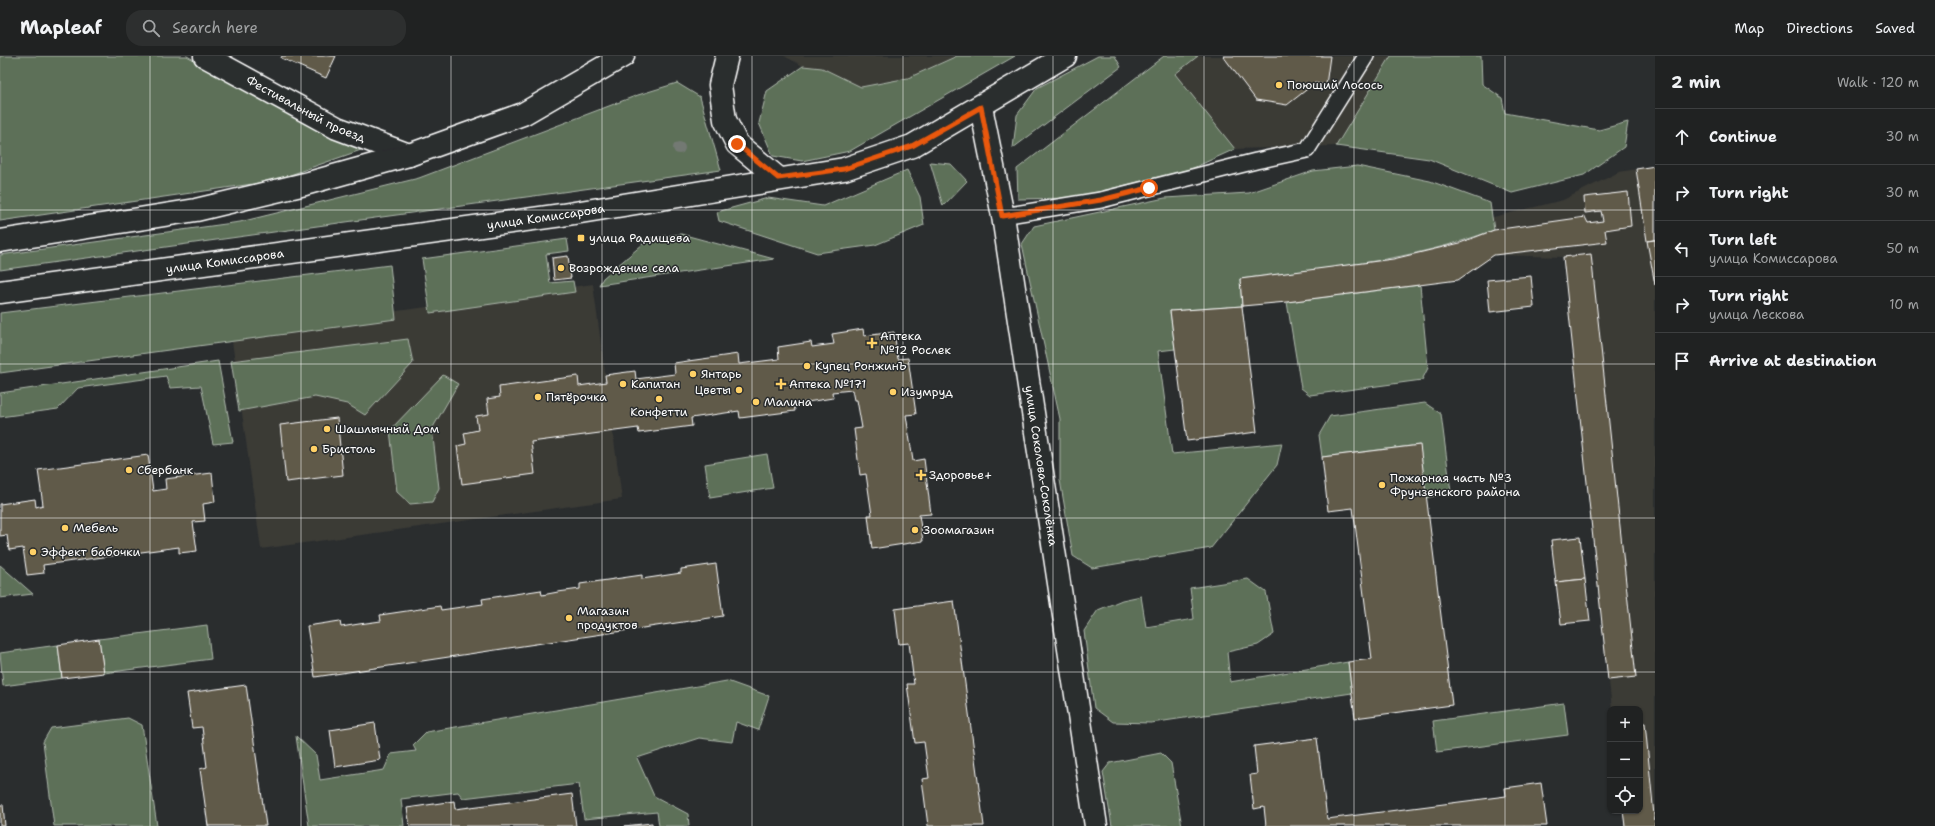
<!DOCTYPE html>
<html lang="en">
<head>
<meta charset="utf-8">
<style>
  :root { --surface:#202222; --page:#2d2f2f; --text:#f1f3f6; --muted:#a2a4a5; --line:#3d3f40 }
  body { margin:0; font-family:"Shantell Sans",sans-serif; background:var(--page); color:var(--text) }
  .controls { position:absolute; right:12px; bottom:12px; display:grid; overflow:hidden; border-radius:8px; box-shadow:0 1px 3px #0004 }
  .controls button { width:36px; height:36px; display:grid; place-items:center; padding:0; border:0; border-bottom:1px solid var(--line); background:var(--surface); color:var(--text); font:20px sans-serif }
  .stop { position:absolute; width:12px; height:12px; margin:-9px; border:3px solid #ea580c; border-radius:50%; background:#fff }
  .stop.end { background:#ea580c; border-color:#fff; box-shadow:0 1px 4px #0008 }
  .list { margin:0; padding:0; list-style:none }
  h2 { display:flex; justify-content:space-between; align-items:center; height:52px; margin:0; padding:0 16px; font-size:17px }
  h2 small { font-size:13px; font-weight:400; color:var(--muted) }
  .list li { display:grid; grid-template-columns:26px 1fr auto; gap:12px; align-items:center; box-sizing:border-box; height:56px; padding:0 16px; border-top:1px solid var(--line) }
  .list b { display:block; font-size:15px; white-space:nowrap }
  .list p { margin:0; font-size:13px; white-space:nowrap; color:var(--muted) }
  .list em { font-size:13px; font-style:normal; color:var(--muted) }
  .icon { flex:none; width:22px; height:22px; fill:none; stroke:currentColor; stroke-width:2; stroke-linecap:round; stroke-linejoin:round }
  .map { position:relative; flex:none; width:1655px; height:770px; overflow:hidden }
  header { display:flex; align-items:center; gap:24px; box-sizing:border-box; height:56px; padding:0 20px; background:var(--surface); border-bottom:1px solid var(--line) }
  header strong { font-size:19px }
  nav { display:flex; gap:22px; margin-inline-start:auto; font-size:14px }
  .search { width:280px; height:36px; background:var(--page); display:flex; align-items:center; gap:10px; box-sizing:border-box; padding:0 14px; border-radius:16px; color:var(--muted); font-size:15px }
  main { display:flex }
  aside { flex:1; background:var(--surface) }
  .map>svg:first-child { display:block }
  .built { fill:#3a3a36 }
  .green { fill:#5d7059; stroke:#aeb8ac }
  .building { fill:#615a4a; stroke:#fff }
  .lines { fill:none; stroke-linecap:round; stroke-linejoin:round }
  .lane-casing { stroke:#fff; stroke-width:18 }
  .street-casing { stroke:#fff; stroke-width:25 }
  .secondary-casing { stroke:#fff; stroke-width:25 }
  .lane { stroke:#2a2d2e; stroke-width:15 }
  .street { stroke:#2a2d2e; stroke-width:22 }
  .secondary { stroke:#2a2d2e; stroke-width:22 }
  .tree { fill:#737973 }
  .route { stroke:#ea580c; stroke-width:5 }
  .grid { fill:none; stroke:#fff; stroke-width:1; stroke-opacity:0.55 }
  .poi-dot { fill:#ffd166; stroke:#2a2d2e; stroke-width:1.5 }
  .labels { text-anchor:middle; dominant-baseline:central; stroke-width:3; stroke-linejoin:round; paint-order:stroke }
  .poi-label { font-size:12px; fill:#fff; stroke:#2a2d2e; text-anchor:start }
  .street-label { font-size:12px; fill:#fff; stroke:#2a2d2e }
</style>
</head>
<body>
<header>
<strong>Mapleaf</strong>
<div class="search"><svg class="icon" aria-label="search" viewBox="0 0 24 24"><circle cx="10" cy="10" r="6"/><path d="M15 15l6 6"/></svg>Search here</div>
<nav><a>Map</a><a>Directions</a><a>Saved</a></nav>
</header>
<main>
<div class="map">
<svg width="1655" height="770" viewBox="0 0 1655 770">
  <rect width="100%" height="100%" fill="#2a2d2e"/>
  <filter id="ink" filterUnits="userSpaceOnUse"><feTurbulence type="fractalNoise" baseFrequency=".025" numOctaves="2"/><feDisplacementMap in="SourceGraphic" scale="8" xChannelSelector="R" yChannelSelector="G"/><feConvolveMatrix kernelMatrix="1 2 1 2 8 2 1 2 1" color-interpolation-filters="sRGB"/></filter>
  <g filter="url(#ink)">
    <!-- built -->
    <g class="built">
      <path d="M784,0H957L908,22L861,32L822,12L803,10Z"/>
      <path d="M1198,0H1391L1336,90L1235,93L1175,18Z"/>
      <path d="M1655,110V770H1625L1623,755H1640V653H1612L1563,201L1494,199L1458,224L1287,246L1242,250L1240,223L1563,144L1619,116Z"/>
      <path d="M593,228L622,443L261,493L231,278Z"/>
    </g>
    <!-- green -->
    <g class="green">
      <path d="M0,0H187L298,64L361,94L273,125L0,165Z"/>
      <path d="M957,0H1015L850,95L802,105L773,100L759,67L767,35L803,10L822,12L861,31L908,22Z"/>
      <path d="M1098,0H1115L1121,11L1013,92L1017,59L1037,32Z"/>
      <path d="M1164,0H1198L1175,18L1235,93L1191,113L1074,142L1018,143L1017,113Z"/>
      <path d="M1391,0H1481L1482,28L1502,42L1505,57L1599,74L1628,66L1624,91L1584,119L1512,137L1429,103L1336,90Z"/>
      <path d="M677,27L700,41L721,114L0,214V199L240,166L419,122L638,39Z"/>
      <path d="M930,106L951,108L967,125L943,150Z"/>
      <path d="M1357,110L1430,125L1490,147L1494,174C1412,205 1327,212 1240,223L1242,250L1170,255L1175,293L1158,295L1172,398L1282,387L1277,409L1211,492L1092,512L1073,500L1060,424V363L1022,188L1034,170L1165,142L1249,137L1313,115Z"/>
      <path d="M907,114L920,141L924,169L875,189L817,197L719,165L717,156L768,142L823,150Z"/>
      <path d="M681,178L774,203L599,229L603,222L650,182Z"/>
      <path d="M567,183L569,195L546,198L550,227L573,225L575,236L430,257L422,203Z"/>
      <path d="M390,209L396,263L0,317V257Z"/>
      <path d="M1420,229L1428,312L1422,324L1310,339L1301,332L1287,246Z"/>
      <path d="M408,283L413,307L365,359L347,348L315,341L239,355L231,305Z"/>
      <path d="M218,305L233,386L213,388L201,330L170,332L166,320L78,332L58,353L0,361V337Z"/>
      <path d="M443,319L458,328L432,373L439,432L432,446L410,448L397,436L390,374Z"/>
      <path d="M1425,347L1441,358L1451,436L1426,442L1419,389L1322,401L1319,379L1330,360Z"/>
      <path d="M767,398L773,432L710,442L705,408Z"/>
      <path d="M0,509L33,538L0,542Z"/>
      <path d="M1248,523L1266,536L1274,578L1258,589L1227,596L1230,626L1348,606L1352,637L1151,667L1113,666L1094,652L1084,575L1098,554L1122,544L1141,540L1146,571L1194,563L1190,532Z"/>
      <path d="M207,569L211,603L104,617L99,583Z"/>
      <path d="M58,589L62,622L3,630L0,597Z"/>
      <path d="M727,625L769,640L758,674L736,666L732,686L699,682L637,702L654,740L688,758L689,770H659L657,756L584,763L579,728L463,742L458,736L401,743L404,770H309L296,680L316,699L320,724L384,714L391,698L416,695L413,689L426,676Z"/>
      <path d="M1564,647L1568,679L1437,696L1433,665Z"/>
      <path d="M128,662L142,669L157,770H54L43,686L51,672Z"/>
      <path d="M1161,697L1171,707L1182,770H1112L1103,716L1110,707Z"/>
    </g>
    <!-- building -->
    <g class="building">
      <path d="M282,0H336L326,22L281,2Z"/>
      <path d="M1223,0H1330L1326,29L1315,27L1287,49L1256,44Z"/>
      <path d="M1655,110V184L1647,185L1636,113Z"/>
      <path d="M1628,136L1631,170L1605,174L1607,186L1494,199L1458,224L1287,246L1242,250L1240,223L1393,203L1460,187L1494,174L1585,161L1588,167L1603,165L1601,155L1585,157L1584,141Z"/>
      <path d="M1655,184V229L1647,185Z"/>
      <path d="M1591,198L1636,621L1608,624L1563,201Z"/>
      <path d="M568,200L571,222L554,224L552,202Z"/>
      <path d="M1531,220L1534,251L1490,256L1487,224Z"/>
      <path d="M1242,250L1257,376L1187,385L1170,255Z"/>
      <path d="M863,273L864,280L894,276L898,303L908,302L916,358L906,359L913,405L924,403L931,458L919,459L923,485L872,493L868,459H872L866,418L860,419L854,373L862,372L857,344H854L852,334L832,336L833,342L794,348L795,355L740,362L739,355L691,362L692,370L639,377L638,372L531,386L535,418L462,428L457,390L466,388L464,377L478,374L476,360L489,358L487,343L500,341L499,331L578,320L579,330L606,326L605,319L635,315L636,323L675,318L674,307L738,298L739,308L779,303L778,291L811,286L812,291L834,288L832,278Z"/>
      <path d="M337,362L343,419L286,426L280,369Z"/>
      <path d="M1420,389L1452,649L1355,662L1348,606L1372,603L1353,452L1328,455L1322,401Z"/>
      <path d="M148,399L153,435L166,433L165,423L212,417L215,446L203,448L205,465L193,466L197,495L179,497V491L43,509L44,517L27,519L23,492L9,494L7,479L0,480V448L35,443L36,451L43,449L38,414Z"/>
      <path d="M1580,481L1585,523L1556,526L1551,484Z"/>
      <path d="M716,508L723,560L315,621L307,570L340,565L341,571L359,568L381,565L380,559L440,550L441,554L483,548L482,543L541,534L542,539L558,536L580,533V528L642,519V523L681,517V513Z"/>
      <path d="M1585,523L1590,565L1561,568L1556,526Z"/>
      <path d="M954,545L984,770H928L922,723L929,722L924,686L915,687L907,628H914L909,587L899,588L895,553Z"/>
      <path d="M99,583L104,617L62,622L58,589Z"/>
      <path d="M246,629L266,770H208L200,713L207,711L202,671L192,672L187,637Z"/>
      <path d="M375,667L380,704L335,711L330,674Z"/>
      <path d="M1640,667H1645L1655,770H1625L1623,755H1640Z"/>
      <path d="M1317,682L1327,763L1506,740L1505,732L1541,727L1547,770H1266L1264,751L1254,753L1250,719L1257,718L1254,690Z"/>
      <path d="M572,738L576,770H410L407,752L454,745L455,753Z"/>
      <path d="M0,749H3L5,770H0Z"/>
      <path d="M652,767V770H624Z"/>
    </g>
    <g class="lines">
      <!-- lane casing -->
      <g class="lane-casing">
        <path id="lane" d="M1003,160L1101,144L1256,105L1307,94L1366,0"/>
      </g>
      <!-- street casing -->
      <g class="street-casing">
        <g id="street">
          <path id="s1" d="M205,0L337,72L409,99"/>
        </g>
      </g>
      <!-- secondary casing -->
      <g class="secondary-casing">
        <g id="secondary">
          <path d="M727,0L720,29L725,64L737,88L778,122"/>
          <path id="s2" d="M981,51L1003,160L1096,770"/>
          <path d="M0,185L196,154L305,128L409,99L523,58L623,0"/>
          <path id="s3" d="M0,236L562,159L844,113L912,90L1065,0"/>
        </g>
      </g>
      <!-- lane -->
      <use href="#lane" class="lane"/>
      <!-- street -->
      <use href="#street" class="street"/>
      <!-- secondary -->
      <use href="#secondary" class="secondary"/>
    </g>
    <!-- trees -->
    <circle class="tree" cx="679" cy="92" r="6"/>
  </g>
  <g class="lines" filter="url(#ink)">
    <!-- route -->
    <path class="route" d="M737,88L778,122L844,113L912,90L981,51L1002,160L1101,144L1149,132"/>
  </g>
  <!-- grid -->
  <path class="grid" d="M150,0V770M301,0V770M451,0V770M602,0V770M752,0V770M903,0V770M1053,0V770M1204,0V770M1354,0V770M1505,0V770M0,154H1655M0,308H1655M0,462H1655M0,616H1655"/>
  <!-- markers -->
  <g class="poi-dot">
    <circle cx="1279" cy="29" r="4"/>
    <rect x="577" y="178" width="8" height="8" rx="2"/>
    <circle cx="561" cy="212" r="4"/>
    <path d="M870 281h4v4h4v4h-4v4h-4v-4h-4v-4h4z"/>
    <circle cx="807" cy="310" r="4"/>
    <circle cx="693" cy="318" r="4"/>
    <circle cx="623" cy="328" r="4"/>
    <path d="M779 322h4v4h4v4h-4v4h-4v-4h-4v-4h4z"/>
    <circle cx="739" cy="334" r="4"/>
    <circle cx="893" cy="336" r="4"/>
    <circle cx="538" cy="341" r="4"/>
    <circle cx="659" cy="343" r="4"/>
    <circle cx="756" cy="346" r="4"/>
    <circle cx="327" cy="373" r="4"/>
    <circle cx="314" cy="393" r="4"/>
    <circle cx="129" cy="414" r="4"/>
    <path d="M919 413h4v4h4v4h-4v4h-4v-4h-4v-4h4z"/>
    <circle cx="1382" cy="429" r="4"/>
    <circle cx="65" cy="472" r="4"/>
    <circle cx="915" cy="474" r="4"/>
    <circle cx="33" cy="496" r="4"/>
    <circle cx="569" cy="562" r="4"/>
  </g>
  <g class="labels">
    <!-- poi labels -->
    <g class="poi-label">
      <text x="1287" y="29">Поющий Лосось</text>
      <text x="589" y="182">улица Радищева</text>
      <text x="569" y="212">Возрождение села</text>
      <text x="880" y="280">Аптека<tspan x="880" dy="14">№12 Рослек</tspan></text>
      <text x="815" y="310">Купец РонжинЪ</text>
      <text x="701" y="318">Янтарь</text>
      <text x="631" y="328">Капитан</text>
      <text x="789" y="328">Аптека №171</text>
      <text x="731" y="334" text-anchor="end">Цветы</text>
      <text x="901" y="336">Изумруд</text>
      <text x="546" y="341">Пятёрочка</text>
      <text x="764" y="346">Малина</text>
      <text x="659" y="356" text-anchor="middle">Конфетти</text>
      <text x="335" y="373">Шашлычный Дом</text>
      <text x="322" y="393">Бристоль</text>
      <text x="137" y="414">Сбербанк</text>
      <text x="929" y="419">Здоровье+</text>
      <text x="1390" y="422">Пожарная часть №3<tspan x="1390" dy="14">Фрунзенского района</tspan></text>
      <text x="73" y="472">Мебель</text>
      <text x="923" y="474">Зоомагазин</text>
      <text x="41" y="496">Эффект бабочки</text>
      <text x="577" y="555">Магазин<tspan x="577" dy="14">продуктов</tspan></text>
    </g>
    <!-- street labels -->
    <g class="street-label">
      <text stroke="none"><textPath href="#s1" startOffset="114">Фестивальный проезд</textPath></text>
      <text stroke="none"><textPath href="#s3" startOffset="551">улица Комиссарова</textPath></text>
      <text stroke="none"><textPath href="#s3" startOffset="227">улица Комиссарова</textPath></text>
      <text stroke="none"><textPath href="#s2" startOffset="364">улица Соколова-Соколёнка</textPath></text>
    </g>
  </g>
</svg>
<div class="controls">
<button>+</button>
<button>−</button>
<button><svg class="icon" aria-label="locate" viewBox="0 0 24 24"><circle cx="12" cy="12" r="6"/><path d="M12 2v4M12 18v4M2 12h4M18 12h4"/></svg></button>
</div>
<div class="stop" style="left:1149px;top:132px"></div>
<div class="stop end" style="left:737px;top:88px"></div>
</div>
<aside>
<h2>2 min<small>Walk · 120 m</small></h2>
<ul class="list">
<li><svg class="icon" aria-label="ahead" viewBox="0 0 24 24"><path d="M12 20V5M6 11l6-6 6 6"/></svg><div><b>Continue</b></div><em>30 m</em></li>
<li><svg class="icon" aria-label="right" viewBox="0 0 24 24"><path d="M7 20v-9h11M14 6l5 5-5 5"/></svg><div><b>Turn right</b></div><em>30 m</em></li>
<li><svg class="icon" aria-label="left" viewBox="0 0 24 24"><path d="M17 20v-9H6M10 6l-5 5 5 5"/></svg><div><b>Turn left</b><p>улица Комиссарова</p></div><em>50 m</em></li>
<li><svg class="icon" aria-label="right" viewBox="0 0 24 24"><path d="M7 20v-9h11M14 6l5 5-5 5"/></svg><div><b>Turn right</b><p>улица Лескова</p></div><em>10 m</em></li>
<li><svg class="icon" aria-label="arrive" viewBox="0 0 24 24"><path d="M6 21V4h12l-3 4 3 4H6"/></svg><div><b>Arrive at destination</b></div></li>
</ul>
</aside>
</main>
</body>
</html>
